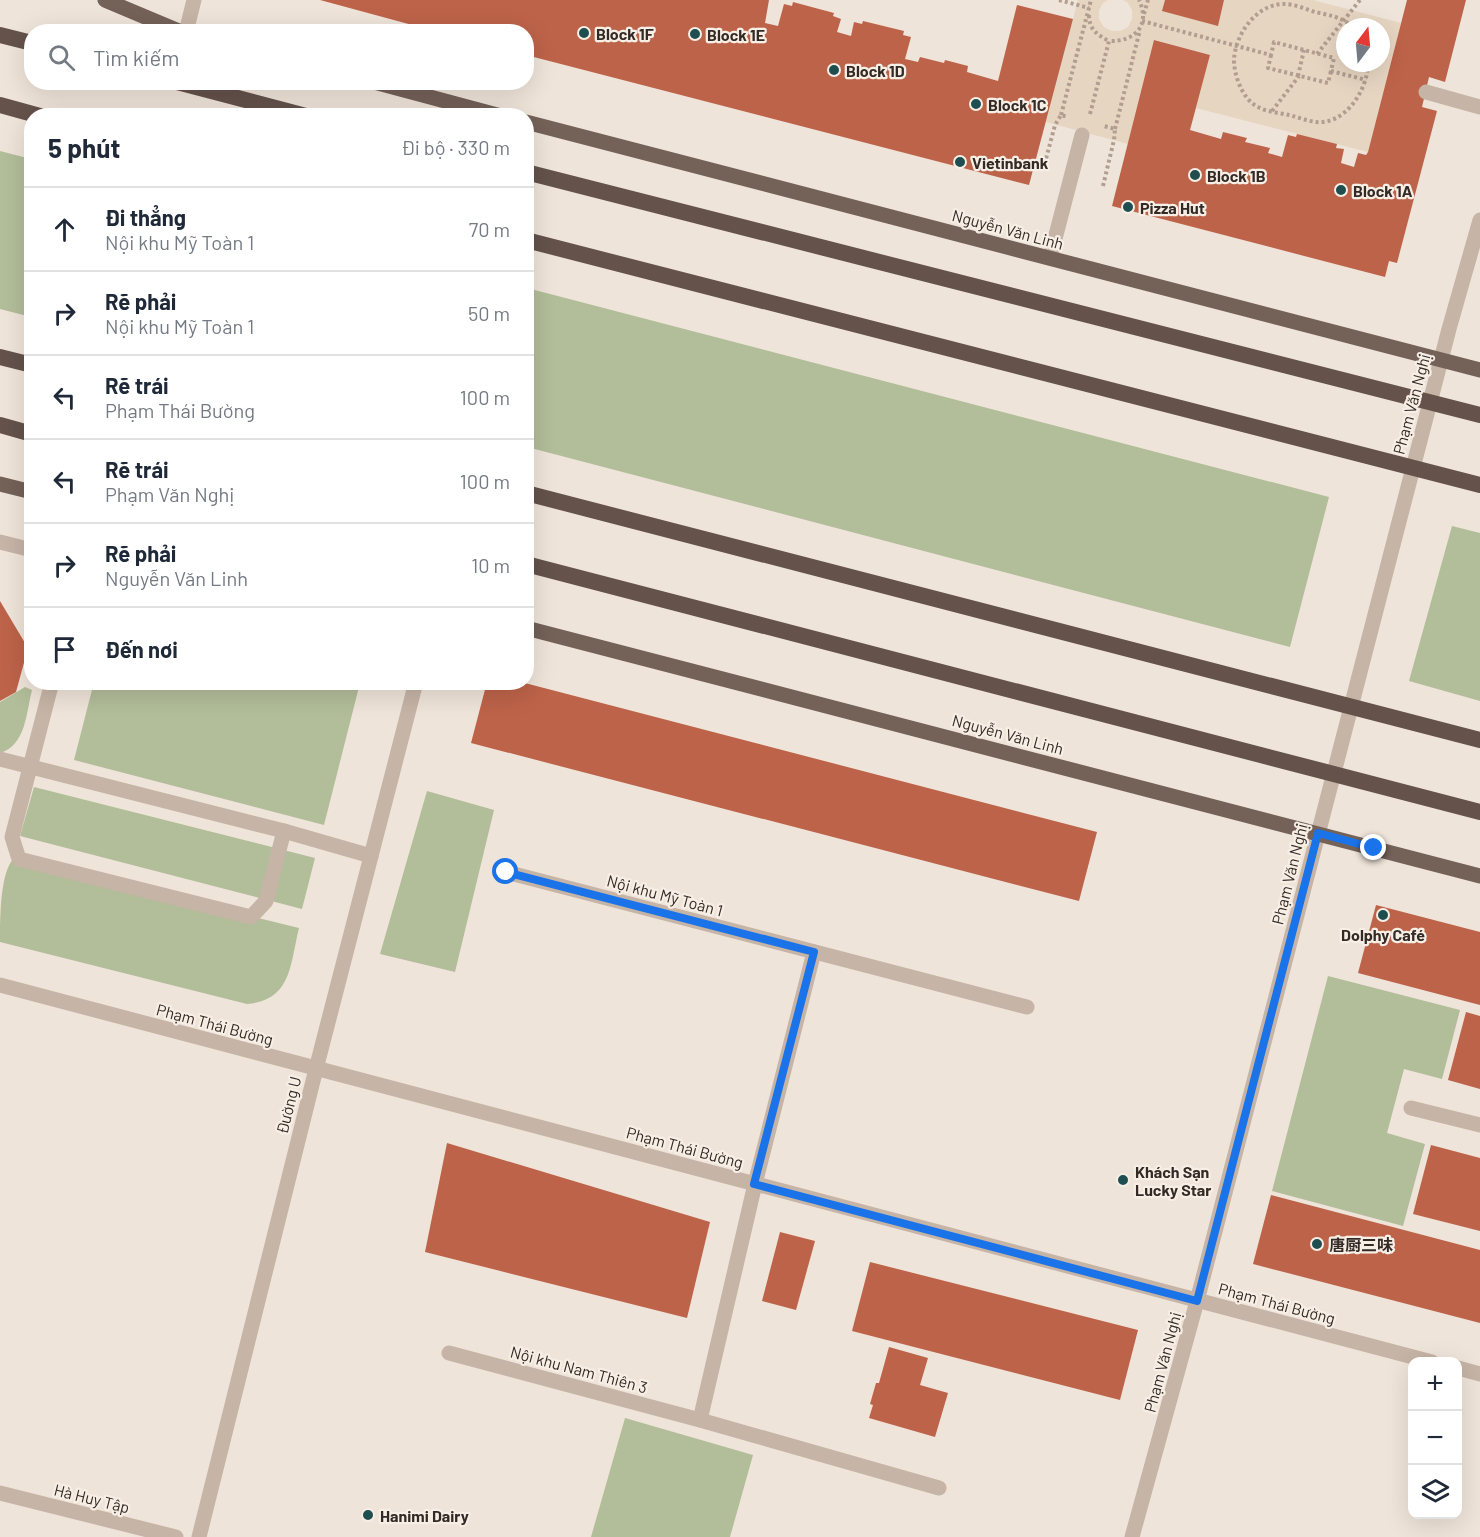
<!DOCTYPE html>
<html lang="vi">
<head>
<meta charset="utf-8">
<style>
  :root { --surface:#fff; --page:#f6f6f7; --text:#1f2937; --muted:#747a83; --line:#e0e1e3 }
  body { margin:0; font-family:Barlow,"Noto Sans SC",sans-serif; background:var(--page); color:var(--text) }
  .controls { position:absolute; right:18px; bottom:18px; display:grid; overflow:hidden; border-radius:12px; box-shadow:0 6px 24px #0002 }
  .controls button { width:54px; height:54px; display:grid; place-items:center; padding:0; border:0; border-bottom:2px solid var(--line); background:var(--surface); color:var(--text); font:30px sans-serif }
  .compass { position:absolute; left:1336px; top:18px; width:54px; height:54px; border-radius:50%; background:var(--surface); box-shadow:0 6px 24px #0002; rotate:16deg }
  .stop { position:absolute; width:18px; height:18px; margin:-14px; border:4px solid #1a73e8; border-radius:50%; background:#fff }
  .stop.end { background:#1a73e8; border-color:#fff; box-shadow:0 2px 6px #0008 }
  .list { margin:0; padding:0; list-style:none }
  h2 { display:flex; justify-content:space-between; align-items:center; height:78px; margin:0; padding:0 24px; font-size:26px }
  h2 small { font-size:20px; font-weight:400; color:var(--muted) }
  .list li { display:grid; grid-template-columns:39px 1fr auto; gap:18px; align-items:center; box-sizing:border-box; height:84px; padding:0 24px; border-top:2px solid var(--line) }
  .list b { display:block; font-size:22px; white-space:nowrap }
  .list p { margin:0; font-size:20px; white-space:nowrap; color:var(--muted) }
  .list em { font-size:20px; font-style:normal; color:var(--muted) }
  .icon { flex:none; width:33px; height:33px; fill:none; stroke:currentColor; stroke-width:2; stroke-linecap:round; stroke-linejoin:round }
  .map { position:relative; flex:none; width:1480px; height:1537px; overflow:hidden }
  .search { position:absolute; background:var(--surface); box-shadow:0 6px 24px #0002; left:24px; top:24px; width:510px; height:66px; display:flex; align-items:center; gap:15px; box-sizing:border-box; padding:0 21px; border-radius:24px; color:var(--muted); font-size:22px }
  .panel { position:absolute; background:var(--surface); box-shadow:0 6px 24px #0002; left:24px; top:108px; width:510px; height:582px; border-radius:24px }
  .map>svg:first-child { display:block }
  .green { fill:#b2bd9a }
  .plaza { fill:#e6d5c1; fill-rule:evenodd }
  .building { fill:#bd6349 }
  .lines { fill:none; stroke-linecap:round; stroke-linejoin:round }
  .path { stroke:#b29e91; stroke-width:4; stroke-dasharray:3 3; stroke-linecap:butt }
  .service { stroke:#c6b4a6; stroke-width:15 }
  .minor { stroke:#c6b4a6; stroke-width:15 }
  .tertiary { stroke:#c6b4a6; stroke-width:15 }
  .primary { stroke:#746158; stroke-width:15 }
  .trunk { stroke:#64524b; stroke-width:16 }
  .route { stroke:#1a73e8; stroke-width:8 }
  .poi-dot { fill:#1f4e51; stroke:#f7efe5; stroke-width:2 }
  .labels { text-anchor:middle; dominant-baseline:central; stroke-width:4.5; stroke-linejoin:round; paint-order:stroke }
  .poi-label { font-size:16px; font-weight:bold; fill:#332a26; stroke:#f7efe5; text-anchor:start }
  .street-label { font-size:16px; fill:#332a26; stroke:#f7efe5 }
</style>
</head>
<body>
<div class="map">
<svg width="1480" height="1537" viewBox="0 0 1480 1537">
  <rect width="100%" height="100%" fill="#efe4d9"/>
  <!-- green -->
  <g class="green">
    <path d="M0,151L31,159V317L0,309Z"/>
    <path d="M527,288L1329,497L1290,647L527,447Z"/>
    <path d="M1452,526L1480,533V701L1409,681Z"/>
    <path d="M94,682L360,683L324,825L74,760Z"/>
    <path d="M25,687L32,690C26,713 26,745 0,753V702Z"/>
    <path d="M34,787L315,858L302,909L20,836Z"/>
    <path d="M427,791L494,810L455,972L380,954Z"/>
    <path d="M14,858L299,928C290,964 292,1000 247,1004L0,942C0,918 0,872 14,858Z"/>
    <path d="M1328,976L1460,1010L1442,1079L1404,1069L1387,1133L1425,1144L1403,1226L1272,1191Z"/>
    <path d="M625,1418L753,1455L730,1537H591Z"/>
  </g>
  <!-- plaza -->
  <path class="plaza" d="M1078,0H1108L1103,3L1099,10V19L1104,27L1112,31H1120L1128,27L1132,19V10L1128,3L1123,0H1165L1218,25L1224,0H1313L1401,23L1368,152L1196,108L1210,55L1155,40L1128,144L1046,122ZM1345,27H1381V63H1345Z"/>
  <!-- building -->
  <g class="building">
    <path d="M320,0H769L765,23L778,26L784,4L792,6L793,2L834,13L833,16L841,19L837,32L851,36L854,22L862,24L863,21L904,31L903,35L911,37L905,59L918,62L920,57L944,63L945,60L968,66L967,72L998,81L1017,5L1073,19L1029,185L526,55V32H438Z"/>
    <path d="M1165,0H1224L1218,26L1162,11Z"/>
    <path d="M1407,0H1466L1445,82L1429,77L1422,107L1437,111L1397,263L1389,261L1385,277L1112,206L1154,40L1210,55L1190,130L1221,139L1223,132L1247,138L1245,142L1270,148L1268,153L1282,157L1288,135L1296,137L1297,134L1337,144L1336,148L1344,149L1341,163L1354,167L1358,153L1366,155L1368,152Z"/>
    <path d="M0,601L28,648L16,692L0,701Z"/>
    <path d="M487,682H521L1097,832L1079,901L471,743Z"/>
    <path d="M1376,905L1480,932V1005L1358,973Z"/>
    <path d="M1466,1012L1480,1016V1089L1448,1080Z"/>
    <path d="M447,1143L710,1222L687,1318L425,1252Z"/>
    <path d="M1431,1145L1480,1158V1231L1413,1214Z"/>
    <path d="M1271,1195L1480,1250V1323L1253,1264Z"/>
    <path d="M780,1232L815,1241L796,1310L762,1301Z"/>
    <path d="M870,1262L1138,1330L1120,1400L852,1331Z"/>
    <path d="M889,1347L928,1358L920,1385L948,1393L935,1437L869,1418L873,1405L870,1404L876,1383H879Z"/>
  </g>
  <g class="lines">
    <!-- path -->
    <g class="path">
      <path d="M1059,0L1089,8"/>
      <path d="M1144,14L1148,0"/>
      <path d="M1089,15C1089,29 1097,35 1109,41"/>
      <path d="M1142,21L1271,55L1274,42L1334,58L1331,71L1366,80"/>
      <path d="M1353,27C1342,17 1329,15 1315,12C1306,9 1294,4 1284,4C1256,4 1235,35 1234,60C1234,76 1243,100 1258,107C1267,112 1280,113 1289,115C1298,117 1307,121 1316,122C1346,125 1368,89 1368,63"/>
      <path d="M1317,54L1360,0"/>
      <path d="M1271,55L1268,68L1328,83L1331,71"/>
      <path d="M1298,76L1304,50"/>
      <path d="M1272,111L1299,76"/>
      <path d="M1090,114L1109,41C1135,42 1151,25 1139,0"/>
      <path d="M1061,115L1091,0"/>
      <path d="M1115,129L1140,30"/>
      <path d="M1043,170L1055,125L1061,115L1068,117"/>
      <path d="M1103,186L1114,140L1115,129L1104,126"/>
    </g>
    <!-- service -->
    <g class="service">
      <path d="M1426,92L1480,107"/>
      <path d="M1050,258L1082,135"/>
      <path d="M0,542L32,550"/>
      <path d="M52,682L12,837L19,859L251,917L266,901L284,831"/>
      <path d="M0,759L284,831L371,856"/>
    </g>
    <!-- minor -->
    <g class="minor">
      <path d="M506,872L1027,1007"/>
      <path d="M0,985L1432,1362"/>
      <path d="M1411,1108L1480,1125"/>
      <path d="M449,1353L700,1420L939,1488"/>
      <path d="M1458,1368L1480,1374"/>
      <path d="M700,1420L755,1184L814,952"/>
      <path d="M0,1493L176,1537"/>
      <path d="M199,1537L316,1069L416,682"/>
      <path d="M1132,1537L1197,1301L1449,329L1480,220"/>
    </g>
    <!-- tertiary -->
    <path class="tertiary" d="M186,32L194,0"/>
    <!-- primary -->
    <g class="primary">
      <path d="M105,0L181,32"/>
      <path d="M374,82L501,116"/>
      <path d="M526,122L1480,370"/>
      <path d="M0,484L32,492"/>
      <path d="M526,628L1480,876"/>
    </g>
    <!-- trunk -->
    <g class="trunk">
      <path d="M0,35L32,43"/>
      <path d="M177,82L306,116"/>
      <path d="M0,105L40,116"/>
      <path d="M526,172L1480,415"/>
      <path d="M526,240L1480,485"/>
      <path d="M0,357L32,365"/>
      <path d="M0,425L32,434"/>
      <path d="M526,493L1480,740"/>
      <path d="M526,564L1480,812"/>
    </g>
  </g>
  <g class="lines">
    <!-- route -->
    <path class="route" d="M506,872L814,952L754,1184L1197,1301L1318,833L1374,848"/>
  </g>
  <!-- markers -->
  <g class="poi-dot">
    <circle cx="584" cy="33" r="6"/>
    <circle cx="695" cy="34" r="6"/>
    <circle cx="834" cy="70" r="6"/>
    <circle cx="976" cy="104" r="6"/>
    <circle cx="960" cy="162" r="6"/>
    <circle cx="1195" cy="175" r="6"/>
    <circle cx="1341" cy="190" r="6"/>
    <circle cx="1128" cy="207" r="6"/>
    <circle cx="1383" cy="915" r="6"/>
    <circle cx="1123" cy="1180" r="6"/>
    <circle cx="1317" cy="1244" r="6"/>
    <circle cx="368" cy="1515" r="6"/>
  </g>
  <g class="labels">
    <!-- poi labels -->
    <g class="poi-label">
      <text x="596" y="33">Block 1F</text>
      <text x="707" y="34">Block 1E</text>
      <text x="846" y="70">Block 1D</text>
      <text x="988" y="104">Block 1C</text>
      <text x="972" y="162">Vietinbank</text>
      <text x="1207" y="175">Block 1B</text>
      <text x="1353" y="190">Block 1A</text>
      <text x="1140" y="207">Pizza Hut</text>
      <text x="1383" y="934" text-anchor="middle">Dolphy Café</text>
      <text x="1135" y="1171">Khách Sạn<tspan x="1135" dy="18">Lucky Star</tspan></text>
      <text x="1329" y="1244">唐厨三味</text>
      <text x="380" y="1515">Hanimi Dairy</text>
    </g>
    <!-- street labels -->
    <g class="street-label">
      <text transform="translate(1008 229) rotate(15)">Nguyễn Văn Linh</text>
      <text transform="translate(1411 404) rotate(-75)">Phạm Văn Nghị</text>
      <text transform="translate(1008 734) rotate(15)">Nguyễn Văn Linh</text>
      <text transform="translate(1289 874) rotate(-76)">Phạm Văn Nghị</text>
      <text transform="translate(665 895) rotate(15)">Nội khu Mỹ Toàn 1</text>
      <text transform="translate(215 1024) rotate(15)">Phạm Thái Bường</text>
      <text transform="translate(288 1105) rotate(-76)">Đường U</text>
      <text transform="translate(685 1147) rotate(15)">Phạm Thái Bường</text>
      <text transform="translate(1277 1303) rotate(15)">Phạm Thái Bường</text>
      <text transform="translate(1162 1362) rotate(-75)">Phạm Văn Nghị</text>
      <text transform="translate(579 1369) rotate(15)">Nội khu Nam Thiên 3</text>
      <text transform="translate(92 1498) rotate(14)">Hà Huy Tập</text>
    </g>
  </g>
</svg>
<div class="controls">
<button>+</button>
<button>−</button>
<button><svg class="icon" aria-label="layers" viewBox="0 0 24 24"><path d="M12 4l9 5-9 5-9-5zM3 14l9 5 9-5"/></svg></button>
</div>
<svg class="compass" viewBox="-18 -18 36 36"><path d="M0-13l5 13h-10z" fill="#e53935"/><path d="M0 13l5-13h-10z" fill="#747a83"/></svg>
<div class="stop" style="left:506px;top:872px"></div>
<div class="stop end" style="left:1374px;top:848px"></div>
<div class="search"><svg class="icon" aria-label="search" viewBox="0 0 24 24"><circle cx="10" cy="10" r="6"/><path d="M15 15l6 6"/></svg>Tìm kiếm</div>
<section class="panel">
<h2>5 phút<small>Đi bộ · 330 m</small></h2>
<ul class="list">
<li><svg class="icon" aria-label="ahead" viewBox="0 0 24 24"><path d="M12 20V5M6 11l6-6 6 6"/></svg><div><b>Đi thẳng</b><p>Nội khu Mỹ Toàn 1</p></div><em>70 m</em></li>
<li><svg class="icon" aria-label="right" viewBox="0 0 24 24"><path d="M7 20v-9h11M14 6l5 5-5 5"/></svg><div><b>Rẽ phải</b><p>Nội khu Mỹ Toàn 1</p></div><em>50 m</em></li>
<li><svg class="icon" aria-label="left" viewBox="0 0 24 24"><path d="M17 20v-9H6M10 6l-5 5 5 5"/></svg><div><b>Rẽ trái</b><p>Phạm Thái Bường</p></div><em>100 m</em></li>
<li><svg class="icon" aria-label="left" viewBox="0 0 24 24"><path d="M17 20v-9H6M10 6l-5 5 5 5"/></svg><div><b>Rẽ trái</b><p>Phạm Văn Nghị</p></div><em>100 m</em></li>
<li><svg class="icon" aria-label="right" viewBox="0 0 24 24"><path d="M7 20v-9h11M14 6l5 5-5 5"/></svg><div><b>Rẽ phải</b><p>Nguyễn Văn Linh</p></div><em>10 m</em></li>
<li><svg class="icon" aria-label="arrive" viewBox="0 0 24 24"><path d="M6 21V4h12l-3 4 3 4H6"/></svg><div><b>Đến nơi</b></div></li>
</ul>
</section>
</div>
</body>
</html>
